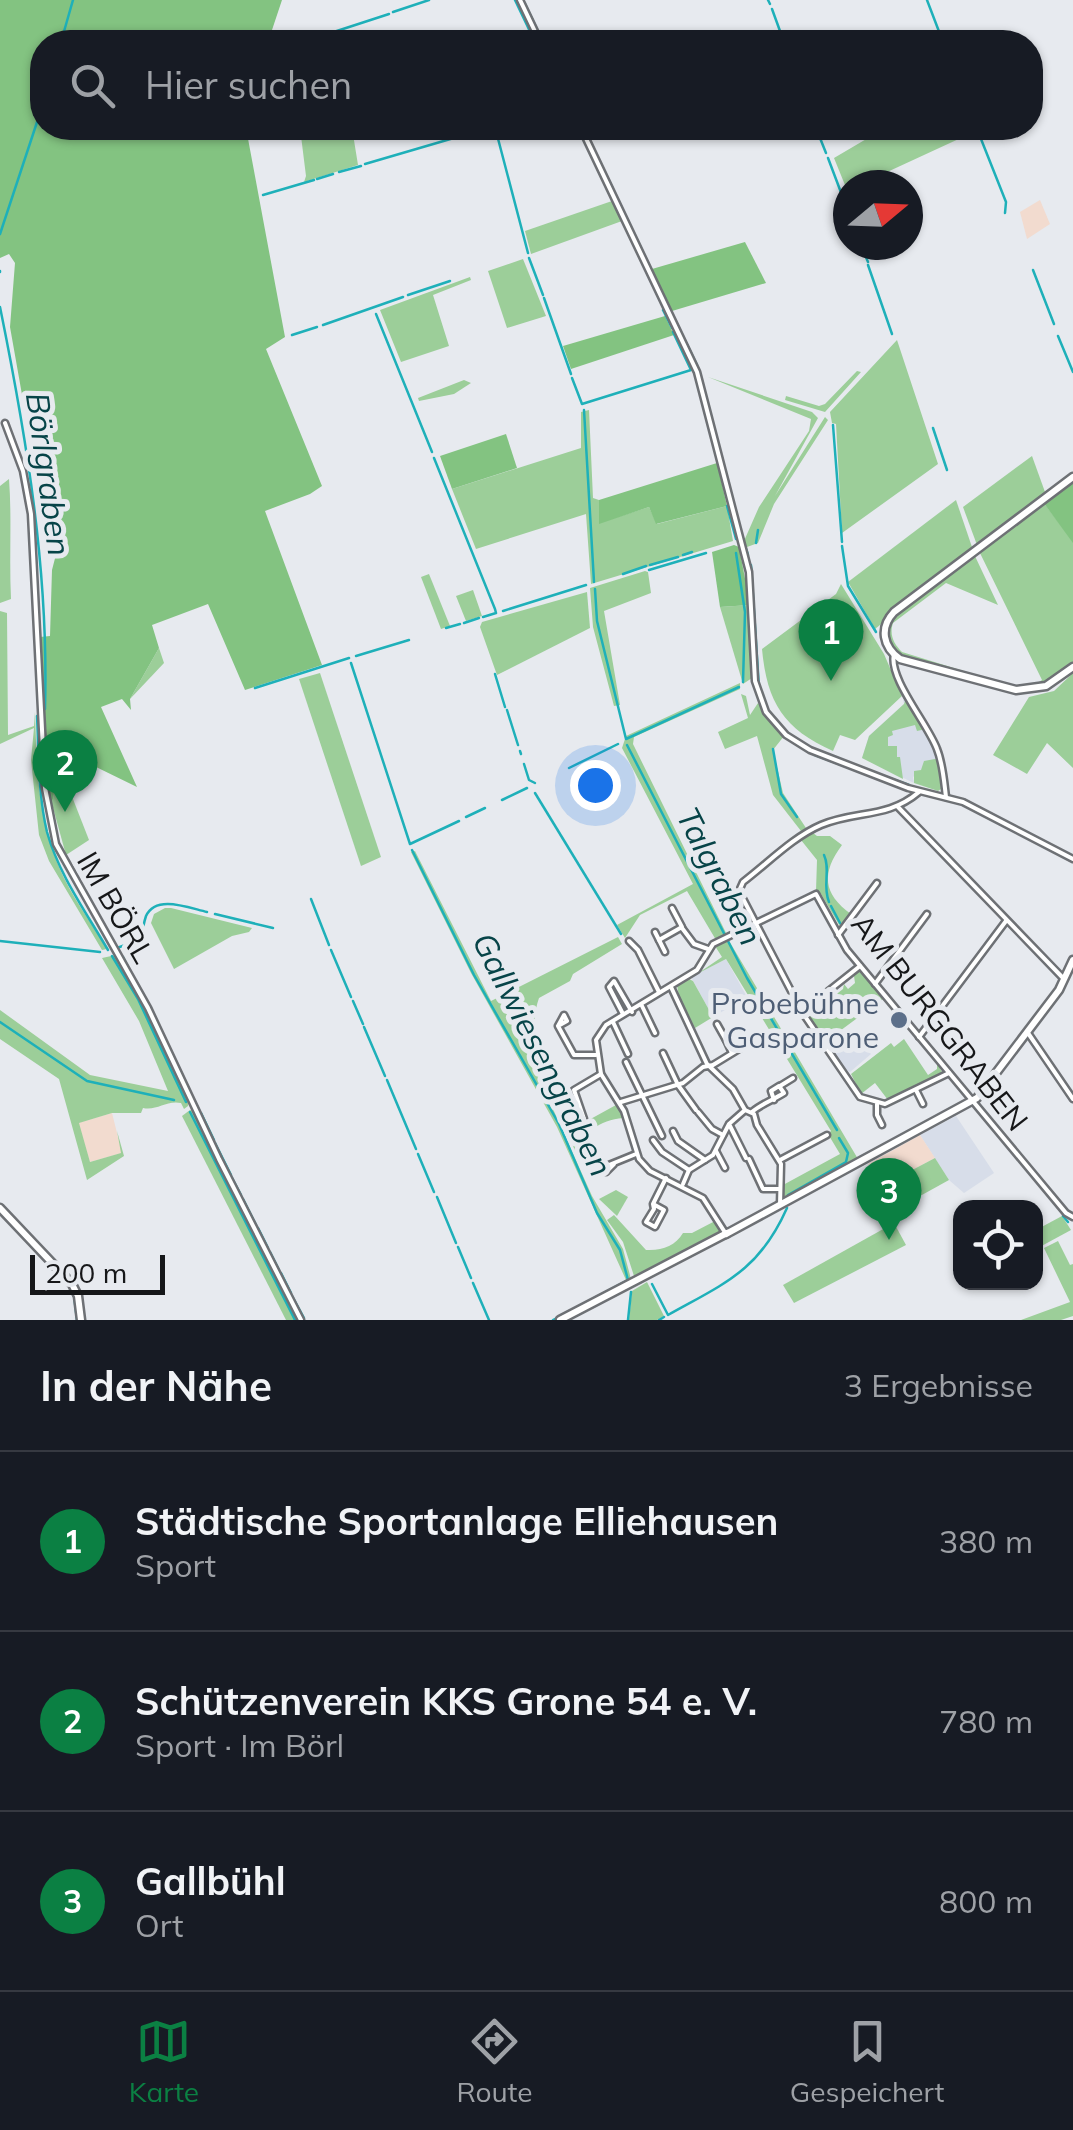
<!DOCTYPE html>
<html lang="de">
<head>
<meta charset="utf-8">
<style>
  :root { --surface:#171b24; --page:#242831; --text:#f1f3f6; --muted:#9ea1a6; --line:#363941; --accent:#0b8043 }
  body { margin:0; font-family:Mulish,sans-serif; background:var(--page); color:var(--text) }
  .controls { position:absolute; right:30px; bottom:30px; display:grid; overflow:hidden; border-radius:20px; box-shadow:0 2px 8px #0004 }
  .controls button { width:90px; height:90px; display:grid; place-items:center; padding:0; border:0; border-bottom:2px solid var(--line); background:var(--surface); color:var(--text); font:50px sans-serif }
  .compass { position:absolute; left:833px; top:170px; width:90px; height:90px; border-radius:50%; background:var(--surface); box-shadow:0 2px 8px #0004; rotate:71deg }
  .scale { position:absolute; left:30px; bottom:25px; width:135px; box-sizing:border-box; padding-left:10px; border:5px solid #161719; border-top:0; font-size:28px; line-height:35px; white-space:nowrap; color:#161719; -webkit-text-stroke:8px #e7eaef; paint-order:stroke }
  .you { position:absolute; left:595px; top:785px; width:35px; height:35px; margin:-25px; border:8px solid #fff; border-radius:50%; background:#1a73e8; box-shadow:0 0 0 15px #1a73e833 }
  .badge { display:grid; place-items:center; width:65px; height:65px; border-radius:50%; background:var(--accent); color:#fff; font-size:32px; font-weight:700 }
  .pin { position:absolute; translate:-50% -82px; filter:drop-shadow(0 2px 5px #0008) }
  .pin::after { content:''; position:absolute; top:52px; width:35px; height:30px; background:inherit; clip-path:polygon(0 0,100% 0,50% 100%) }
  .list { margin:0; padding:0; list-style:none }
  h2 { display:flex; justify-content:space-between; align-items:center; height:130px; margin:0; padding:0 40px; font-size:42px }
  h2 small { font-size:32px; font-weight:400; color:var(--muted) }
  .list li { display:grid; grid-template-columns:65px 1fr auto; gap:30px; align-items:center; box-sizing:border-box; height:180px; padding:0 40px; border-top:2px solid var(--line) }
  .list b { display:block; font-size:38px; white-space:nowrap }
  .list p { margin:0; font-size:32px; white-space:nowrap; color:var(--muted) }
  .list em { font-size:32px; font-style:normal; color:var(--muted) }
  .icon { flex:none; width:55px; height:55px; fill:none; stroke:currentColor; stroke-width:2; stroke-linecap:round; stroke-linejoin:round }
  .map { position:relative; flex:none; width:1073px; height:1320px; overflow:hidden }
  .search { position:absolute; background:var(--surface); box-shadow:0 2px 8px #0004; left:30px; right:30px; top:30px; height:110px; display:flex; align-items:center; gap:25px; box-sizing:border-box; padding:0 35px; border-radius:40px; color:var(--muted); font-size:38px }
  .sheet { height:670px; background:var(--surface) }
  nav { display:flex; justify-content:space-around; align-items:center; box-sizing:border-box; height:140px; border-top:2px solid var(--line); background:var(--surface); font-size:28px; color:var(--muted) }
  nav a { display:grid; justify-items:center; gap:5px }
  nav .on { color:var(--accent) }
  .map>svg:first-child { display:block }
  .built { fill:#d7dde9 }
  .industrial { fill:#f2dbcf }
  .green { fill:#9cce99 }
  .forest { fill:#83c381 }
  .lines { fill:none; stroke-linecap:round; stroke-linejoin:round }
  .stream { stroke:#1eb0b9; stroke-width:2.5 }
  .street-casing { stroke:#6e7175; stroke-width:9 }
  .secondary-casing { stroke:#6e7175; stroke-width:11 }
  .street { stroke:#fff; stroke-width:4 }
  .secondary { stroke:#fff; stroke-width:6 }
  .service-dot { fill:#5c6f8a; stroke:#e7eaef; stroke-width:4 }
  .labels { text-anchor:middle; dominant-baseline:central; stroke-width:10; stroke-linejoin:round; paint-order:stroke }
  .street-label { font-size:30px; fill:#161719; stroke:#e7eaef }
  .service-label { font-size:30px; fill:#4e5e75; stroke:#e7eaef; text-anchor:end }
  .water-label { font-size:32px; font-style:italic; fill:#074448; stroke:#e7eaef }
</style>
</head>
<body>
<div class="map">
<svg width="1073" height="1320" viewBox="0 0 1073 1320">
  <rect width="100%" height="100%" fill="#e7eaef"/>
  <!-- built -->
  <g class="built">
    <path d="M909,699L934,746L938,760L935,759L925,766L913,777L914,783L862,758L869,736L904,704L903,700Z"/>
    <path d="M726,959L747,997L713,1017L691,977Z"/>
    <path d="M849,1028L871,1054L850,1072L843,1069L826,1043Z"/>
    <path d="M956,1116L994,1173L964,1193L949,1180L920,1135Z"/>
  </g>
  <!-- industrial -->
  <g class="industrial">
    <path d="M1040,200L1050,224L1027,239L1020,212Z"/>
    <path d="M112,1113L122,1153L90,1162L78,1123Z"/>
    <path d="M920,1135L935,1158L880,1187L868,1164Z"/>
  </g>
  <!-- green -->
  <g class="green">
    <path d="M300,128H352L358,165L304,182L306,176Z"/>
    <path d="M885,128H975L976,131L859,185H848L847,190L834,158Z"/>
    <path d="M612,201L622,221L531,254L525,231Z"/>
    <path d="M523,259L546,316L507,328L488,271Z"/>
    <path d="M470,277L471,280L433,295L449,346L401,362L380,310Z"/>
    <path d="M897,340L938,464L842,533L836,424L832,423L830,412Z"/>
    <path d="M857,371L861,372L825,412L785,400L786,396L819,406L825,404Z"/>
    <path d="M708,377L812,412L818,418L775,496L825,417L828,420L774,504L758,543L747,547L744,541L759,507L809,431L811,419Z"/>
    <path d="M464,380L471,383L454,394L419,401L418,398Z"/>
    <path d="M589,410L593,498L599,500V523L649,507L657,524L727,506L733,541L591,584L586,514L476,549L452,489L581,448V412Z"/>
    <path d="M1032,456L1045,492L977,545L963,507Z"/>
    <path d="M9,479C12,519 9,558 11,599L0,603V486Z"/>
    <path d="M956,500L973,550L875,629L848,582Z"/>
    <path d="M1043,502L1073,541V663L1045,684L1015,688L900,656C857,622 948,574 974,554L998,605L946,583L893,623C889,635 894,644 902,652L1009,685H1034L1042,680L979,551Z"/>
    <path d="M645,571L648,572L651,593L604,611L620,705L614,706L593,627L590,588Z"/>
    <path d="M429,574L450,626L441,629L421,577Z"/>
    <path d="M841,584L884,654L902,696L855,740L840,735L833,751C784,729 767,703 762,649L836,594Z"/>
    <path d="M473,590L482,616L466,621L456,596Z"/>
    <path d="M587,592L590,628L497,675L480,627L482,622Z"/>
    <path d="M750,605L752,678L743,684L720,607Z"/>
    <path d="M0,611L7,613L8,735L34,726L35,712C37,765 37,818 59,867C71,896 91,922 107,949L102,950L49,861L39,835L31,760L34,728L0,744Z"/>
    <path d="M159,648L164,663L130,699Z"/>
    <path d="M320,673L381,857L361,866L299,679Z"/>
    <path d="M1073,673V768L1047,743L1027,774L993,755L1029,697L1054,691Z"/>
    <path d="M740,683V689L634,737L633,744L727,935L716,940L687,891L640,915L625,938L617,925L693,884L622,748L626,736Z"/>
    <path d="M741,694L746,696L750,715L758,703L784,736L773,750L783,793L806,828L801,831L773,795L757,736L725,749L718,732L748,718Z"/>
    <path d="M906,698L926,729L917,731L915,725L892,731L893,735L888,737V746H897V757H900L903,779L862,758L869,736L904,704Z"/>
    <path d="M935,759L938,760L941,789L938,791L914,783V771L921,770L924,761Z"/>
    <path d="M62,771L89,840L66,855L52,804L58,772Z"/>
    <path d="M813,833L817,836H830L842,845C821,873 823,894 851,914L841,928L821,894L816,891L817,860L801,840Z"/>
    <path d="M415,851L491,1001L618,937L622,944L573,974L570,981L539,998C527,1033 541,1064 556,1096L549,1100L592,1196L623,1249L631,1279L626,1280L557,1127L471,973L411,852Z"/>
    <path d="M165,908H171L252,928L249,932L232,936L174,969L151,923L154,914Z"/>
    <path d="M728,939L858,1159L784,1198L783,1185L840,1154L828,1134L831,1131L726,959L697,974L722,957L715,946Z"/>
    <path d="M116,955L148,1012L189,1099L188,1106L184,1109L181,1103C166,1100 157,1111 143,1108L141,1113H112L79,1123L90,1162L121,1153L117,1131L124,1156L87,1180L59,1079L0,1039V1010L90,1075L168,1091L139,1021L102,958Z"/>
    <path d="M860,970L883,999L825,1042L807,1012L826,998L829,1000L843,989L844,984L848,989L855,983L854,976Z"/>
    <path d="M689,979L693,981L713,1017L695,1028L679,997L677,985Z"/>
    <path d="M904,1039L928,1075L937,1069V1063L942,1072L888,1100L875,1083L861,1094L851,1074L891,1043L894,1047Z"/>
    <path d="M616,1105L623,1118C600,1120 581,1133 577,1155L559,1114L569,1126L576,1127Z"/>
    <path d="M190,1110L195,1112L299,1320H286L182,1116Z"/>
    <path d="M935,1158L949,1180L893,1211L880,1187Z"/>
    <path d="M616,1190L628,1197L617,1216L599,1199Z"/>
    <path d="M614,1215L646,1250C662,1251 675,1246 683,1233H692L715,1221L720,1231L634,1276L623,1242L607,1220Z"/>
    <path d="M1062,1216L1071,1230L1036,1249V1230Z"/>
    <path d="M894,1223L906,1245L794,1303L783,1285Z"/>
    <path d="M1058,1241L1070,1265L1073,1264V1316L1061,1320H1021L1070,1302L1044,1248Z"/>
    <path d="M647,1282L664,1316L657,1320H629L632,1291Z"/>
  </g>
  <!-- forest -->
  <g class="forest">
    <path d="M0,0H282L268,42H42V128H246L285,337L266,349L322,486L310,494L265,511L322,665L245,690L208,604L152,625L159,648L130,699L131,710L122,699L101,707L137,787L94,766L58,772L52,804H48L40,637L50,636L52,570L61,535L46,450L29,407L24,406L10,327L15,263L9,254L0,258Z"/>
    <path d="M745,242L766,283L672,311L652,269Z"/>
    <path d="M665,316L674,335L571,369L563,346Z"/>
    <path d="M506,434L517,468L452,489L440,456Z"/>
    <path d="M717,463L727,506L656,524L649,507L599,524V500Z"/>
    <path d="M1073,479V543L1043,502Z"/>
    <path d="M734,545L739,547L750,605L720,607L712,552Z"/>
  </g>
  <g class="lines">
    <!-- stream -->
    <g class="stream">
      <path d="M515,0L535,42"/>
      <path d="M523,0V1"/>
      <path d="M768,0L770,4"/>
      <path d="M927,0L943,42"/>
      <path d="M525,4L543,42"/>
      <path d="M772,9L784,42"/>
      <path d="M393,12L429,0"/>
      <path d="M61,42L73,0"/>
      <path d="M303,42L389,14"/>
      <path d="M583,128L613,189"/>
      <path d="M816,128L826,153"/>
      <path d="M976,128L979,135"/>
      <path d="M496,131L528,253"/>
      <path d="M981,139L1006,202L1005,213"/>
      <path d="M828,158L848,211"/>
      <path d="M365,164L488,128"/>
      <path d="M339,172L361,166"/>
      <path d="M317,179L333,174"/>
      <path d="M615,194L630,225"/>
      <path d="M263,195L314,180"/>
      <path d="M631,228L642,250"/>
      <path d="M0,234L42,107"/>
      <path d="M861,245L868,262"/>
      <path d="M643,253L660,290"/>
      <path d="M529,258L543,295"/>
      <path d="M868,265L892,334"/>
      <path d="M1033,270L1054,324"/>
      <path d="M0,272V271"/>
      <path d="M408,295L450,281"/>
      <path d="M544,298L571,374"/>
      <path d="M665,298L668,306"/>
      <path d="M0,307C27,440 49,573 45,709"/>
      <path d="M663,310L672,328"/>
      <path d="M376,314L432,452"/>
      <path d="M672,314L697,365"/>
      <path d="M323,325L403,297"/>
      <path d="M292,335L317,327"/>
      <path d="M1058,336L1073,372"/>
      <path d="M572,378L582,404L691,370L673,332"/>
      <path d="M701,379L729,489"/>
      <path d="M584,410L594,582"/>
      <path d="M833,425L842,542"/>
      <path d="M933,428L947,470"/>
      <path d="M434,458L495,609L496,613L483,617"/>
      <path d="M727,506L736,539"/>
      <path d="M742,537L748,555"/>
      <path d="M756,543L758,530"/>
      <path d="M842,546L848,586L876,632"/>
      <path d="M736,553L745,612L743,682"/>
      <path d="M683,555L692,552"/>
      <path d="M650,565L678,557"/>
      <path d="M751,565L759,688"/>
      <path d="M649,570L706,553"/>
      <path d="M623,574L646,566"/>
      <path d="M595,589L597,621L626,739L739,687"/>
      <path d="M503,611L586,585"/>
      <path d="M464,623L479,618"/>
      <path d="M446,628L460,624"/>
      <path d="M356,656L409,640"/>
      <path d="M351,663L410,844L459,821"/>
      <path d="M495,674L505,707"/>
      <path d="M255,688L349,658"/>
      <path d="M507,710L518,745"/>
      <path d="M37,716C39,755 38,794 47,832C59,875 86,912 108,950"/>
      <path d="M787,738L815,755L897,786"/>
      <path d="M627,745L747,978L837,1130"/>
      <path d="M773,749L781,794L797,817"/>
      <path d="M520,751L521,754"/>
      <path d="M842,760L883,776"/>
      <path d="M524,764L529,780L535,783"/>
      <path d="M569,768L618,744"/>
      <path d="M889,778L909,785"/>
      <path d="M535,793L621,934"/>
      <path d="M502,800L527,788"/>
      <path d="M466,817L485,808"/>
      <path d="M412,850L474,975L559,1124L597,1213L620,1250L628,1280L553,1320"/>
      <path d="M824,855C831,870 822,885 829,902"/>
      <path d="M311,899L329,945"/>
      <path d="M831,906L840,923"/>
      <path d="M215,914L273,928"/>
      <path d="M0,941L100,952"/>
      <path d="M117,948L139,940C143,932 143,925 146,916C156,894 189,908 207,912"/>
      <path d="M331,950L351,997"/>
      <path d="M112,956L138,999L186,1102"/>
      <path d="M123,957L199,1110"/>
      <path d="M353,1001L363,1024"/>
      <path d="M0,1022L87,1081L174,1100"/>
      <path d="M364,1027L385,1076"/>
      <path d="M543,1060L554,1091L551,1097"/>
      <path d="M387,1080L416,1149"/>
      <path d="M190,1112L295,1320"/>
      <path d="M201,1113L214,1140"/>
      <path d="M215,1143L231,1175"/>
      <path d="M418,1154L434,1192"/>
      <path d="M860,1157L876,1149"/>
      <path d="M232,1178L241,1195"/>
      <path d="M788,1195L846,1162L848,1153L839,1138"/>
      <path d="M437,1197L456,1243"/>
      <path d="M243,1199L256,1225"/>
      <path d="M0,1213L25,1239"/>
      <path d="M1063,1216L1068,1222"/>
      <path d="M258,1228L268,1248"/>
      <path d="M29,1243L63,1279"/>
      <path d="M458,1247L471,1278"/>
      <path d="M270,1252L279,1270"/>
      <path d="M281,1273L291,1293"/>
      <path d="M473,1283L489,1320"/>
      <path d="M652,1284L668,1315C725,1283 759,1271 787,1208"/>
      <path d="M74,1295L77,1320"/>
      <path d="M292,1296L304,1318"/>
      <path d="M568,1320L624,1290"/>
      <path d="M628,1320L631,1292"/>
      <path d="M659,1320L664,1317"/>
    </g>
    <!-- street casing -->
    <g class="street-casing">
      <g id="street">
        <path d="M520,0L540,42"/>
        <path d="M581,128L697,372L749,572L755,681L766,712L786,735L810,750L908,788L963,802L1073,859"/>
        <path d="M5,423L23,471L31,514L45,788L56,844L148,1008L219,1159L301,1320"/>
        <path d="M894,654C888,678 928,724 937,749C943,764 944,781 946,797"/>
        <path d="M919,792C887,819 857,810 821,825C793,837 768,863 743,882L739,891L802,1012L860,1097L885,1104L949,1073"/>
        <path d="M898,807L1064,979"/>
        <path d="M682,928L694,944L708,949"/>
        <path d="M655,932L665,952"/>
        <path d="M838,935L877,883"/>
        <path d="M659,940L682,927L672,908"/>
        <path d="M629,941L638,950L659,992"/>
        <path d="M875,984L927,914"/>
        <path d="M671,987L707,1064L733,1089L745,1110L754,1114L757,1125L781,1164L780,1205"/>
        <path d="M642,1006L655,1033"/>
        <path d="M802,1012L860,966"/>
        <path d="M623,1014L609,987L614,981L632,1012"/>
        <path d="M613,1022L628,1054"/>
        <path d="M717,1024L726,1040"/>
        <path d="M558,1026L567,1021L564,1015L558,1026L574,1055H596"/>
        <path d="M1028,1033L1073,1099"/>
        <path d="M919,1037L1006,921"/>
        <path d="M663,1053L678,1085L696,1110"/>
        <path d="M626,1062L662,1136"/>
        <path d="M780,1086L793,1078"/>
        <path d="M916,1090L923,1104"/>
        <path d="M621,1102L683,1083L703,1067L713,1065L749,1043L741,1030L726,1040L732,1053"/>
        <path d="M877,1104V1115L882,1125"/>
        <path d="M698,1112L712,1129L723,1135"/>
        <path d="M752,1112C761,1104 773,1100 784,1093L779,1086L771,1091L774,1100"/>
        <path d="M584,1119L574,1090L601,1074"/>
        <path d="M730,1126L746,1158"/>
        <path d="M673,1131L678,1141L705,1160"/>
        <path d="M653,1140L662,1152L689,1170"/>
        <path d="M716,1151L725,1168"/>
        <path d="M749,1159L763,1189H779"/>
        <path d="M780,1160L827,1135"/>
        <path d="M614,1164L606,1172L604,1167L636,1154"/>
        <path d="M683,1184L689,1170L713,1155L729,1124L745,1110"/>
        <path d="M653,1204L664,1210L655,1227L646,1222L654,1209L653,1204L666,1178"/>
        <path d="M726,1234L703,1198L650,1171L639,1159L624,1111L601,1074L596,1040L606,1025L697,970L713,944L816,894L847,950L1066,1213L1073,1217"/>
      </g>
    </g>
    <!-- secondary casing -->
    <g class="secondary-casing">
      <g id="secondary">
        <path d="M1073,477L894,612C879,628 883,647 900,659L1016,690L1046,686L1073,667"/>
        <path d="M0,1208L72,1284L78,1296L81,1320"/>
        <path d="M726,1234L977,1098L1059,990L1073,960"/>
        <path d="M560,1320L727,1233"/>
      </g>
    </g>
    <!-- street -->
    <use href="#street" class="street"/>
    <!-- secondary -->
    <use href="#secondary" class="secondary"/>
  </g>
  <!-- markers -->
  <circle class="service-dot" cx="899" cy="1020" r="10"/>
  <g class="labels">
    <!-- street labels -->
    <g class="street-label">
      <text transform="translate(116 907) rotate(60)">IM BÖRL</text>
      <text transform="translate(940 1022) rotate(52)">AM BURGGRABEN</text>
    </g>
    <!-- service labels -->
    <g class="service-label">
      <text x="879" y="1003">Probebühne<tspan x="879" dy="34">Gasparone</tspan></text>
    </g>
    <!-- water labels -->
    <g class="water-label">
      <text transform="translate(49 474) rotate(82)">Börlgraben</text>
      <text transform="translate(720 876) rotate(63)">Talgraben</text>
      <text transform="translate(543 1054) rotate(63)">Gallwiesengraben</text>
    </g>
  </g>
</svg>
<div class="controls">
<button><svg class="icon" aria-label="locate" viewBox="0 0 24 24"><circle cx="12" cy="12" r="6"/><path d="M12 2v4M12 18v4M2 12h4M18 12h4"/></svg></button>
</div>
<svg class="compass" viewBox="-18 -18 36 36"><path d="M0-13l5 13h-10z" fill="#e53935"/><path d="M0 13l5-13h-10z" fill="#9ea1a6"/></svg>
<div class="scale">200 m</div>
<div class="you"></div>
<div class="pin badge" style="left:831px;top:681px">1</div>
<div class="pin badge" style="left:65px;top:812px">2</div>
<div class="pin badge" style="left:889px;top:1240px">3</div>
<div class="search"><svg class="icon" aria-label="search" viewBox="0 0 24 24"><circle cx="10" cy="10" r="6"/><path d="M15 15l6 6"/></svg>Hier suchen</div>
</div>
<section class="sheet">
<h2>In der Nähe<small>3 Ergebnisse</small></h2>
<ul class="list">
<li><span class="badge">1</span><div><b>Städtische Sportanlage Elliehausen</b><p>Sport</p></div><em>380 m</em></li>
<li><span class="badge">2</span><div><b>Schützenverein KKS Grone 54 e. V.</b><p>Sport · Im Börl</p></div><em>780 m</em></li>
<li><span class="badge">3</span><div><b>Gallbühl</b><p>Ort</p></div><em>800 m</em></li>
</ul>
</section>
<nav>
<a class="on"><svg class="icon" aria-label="map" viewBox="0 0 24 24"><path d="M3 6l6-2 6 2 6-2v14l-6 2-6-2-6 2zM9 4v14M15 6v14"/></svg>Karte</a>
<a><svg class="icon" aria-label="directions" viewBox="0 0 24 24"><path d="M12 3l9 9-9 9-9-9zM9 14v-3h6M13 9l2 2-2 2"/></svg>Route</a>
<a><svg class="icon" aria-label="saved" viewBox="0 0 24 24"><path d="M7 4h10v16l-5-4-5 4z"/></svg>Gespeichert</a>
</nav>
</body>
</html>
